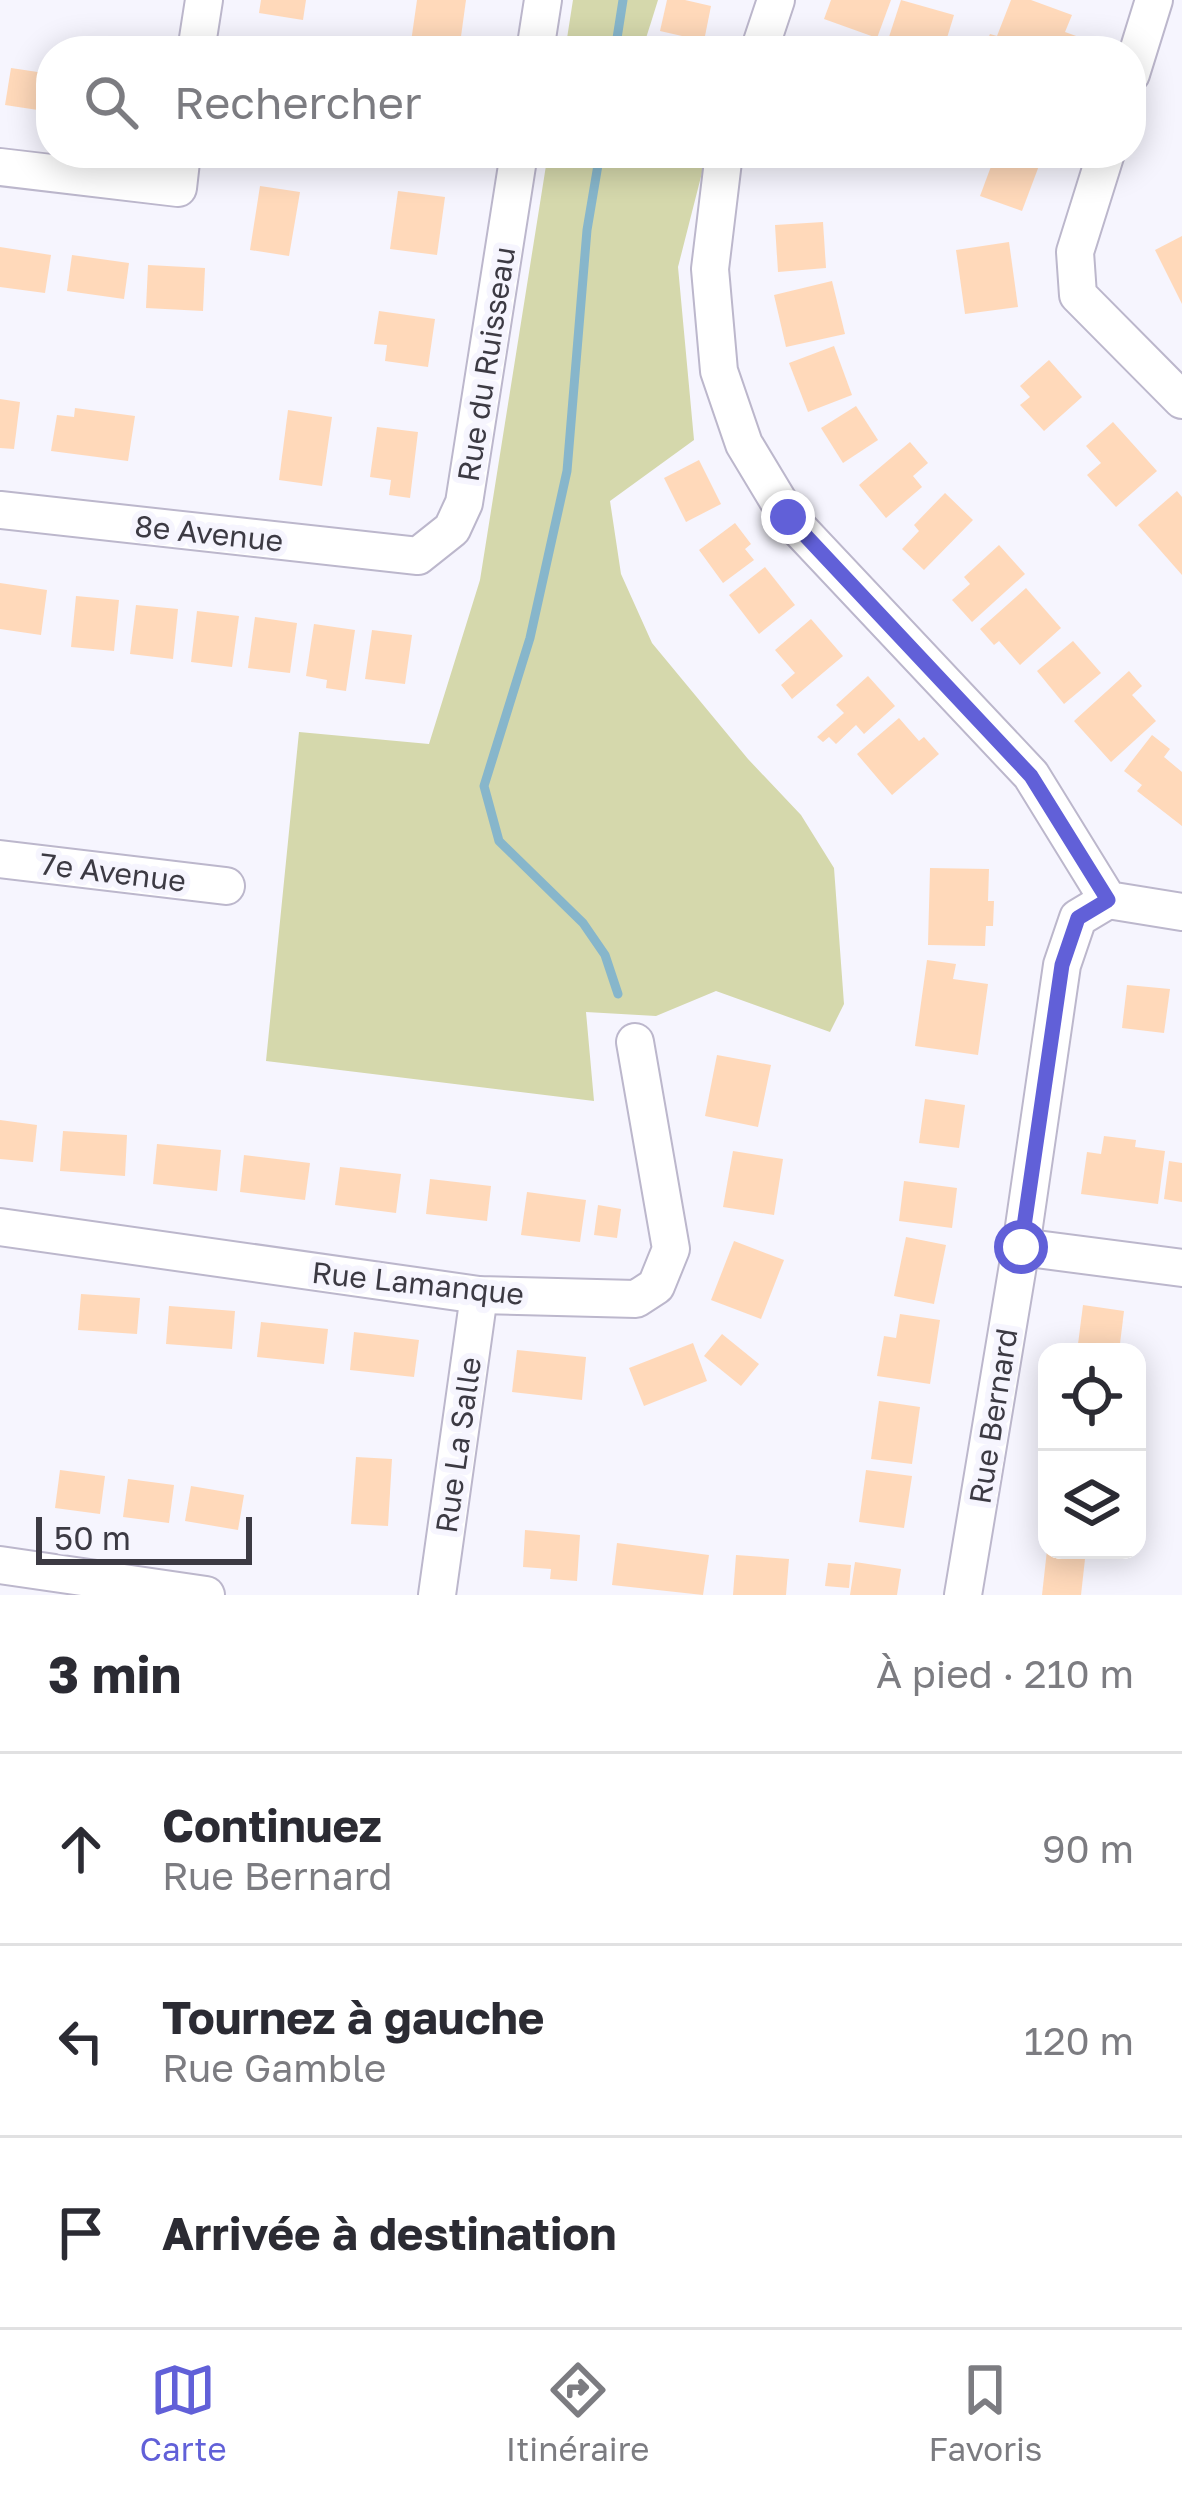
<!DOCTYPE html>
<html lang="fr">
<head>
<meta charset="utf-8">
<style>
  :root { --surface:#fff; --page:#f7f7f7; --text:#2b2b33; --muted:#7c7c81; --line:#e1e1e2; --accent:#6160d8 }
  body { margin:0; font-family:"Golos Text",sans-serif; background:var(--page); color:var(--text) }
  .controls { position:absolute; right:36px; bottom:36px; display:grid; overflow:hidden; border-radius:24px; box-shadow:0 6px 30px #0003 }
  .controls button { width:108px; height:108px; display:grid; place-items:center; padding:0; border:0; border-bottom:3px solid var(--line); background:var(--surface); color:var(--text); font:60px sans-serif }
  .scale { position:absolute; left:36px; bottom:30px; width:216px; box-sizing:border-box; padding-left:12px; border:6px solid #3c3a43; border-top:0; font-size:33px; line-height:42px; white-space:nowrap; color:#3c3a43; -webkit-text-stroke:9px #f6f5fe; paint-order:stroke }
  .stop { position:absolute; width:36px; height:36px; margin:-27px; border:9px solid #6160d8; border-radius:50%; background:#fff }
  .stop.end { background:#6160d8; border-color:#fff; box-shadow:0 3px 12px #0008 }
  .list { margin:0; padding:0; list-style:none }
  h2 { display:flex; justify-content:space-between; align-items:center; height:156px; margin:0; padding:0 48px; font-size:51px }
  h2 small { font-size:39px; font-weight:400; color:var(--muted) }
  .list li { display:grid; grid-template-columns:78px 1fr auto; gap:36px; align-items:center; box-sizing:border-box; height:192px; padding:0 48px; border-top:3px solid var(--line) }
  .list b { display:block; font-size:45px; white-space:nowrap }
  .list p { margin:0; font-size:39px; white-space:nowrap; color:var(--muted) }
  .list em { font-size:39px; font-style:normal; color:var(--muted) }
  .icon { flex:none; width:66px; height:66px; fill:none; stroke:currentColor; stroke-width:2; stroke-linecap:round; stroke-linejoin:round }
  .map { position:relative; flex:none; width:1182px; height:1595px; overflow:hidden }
  .search { position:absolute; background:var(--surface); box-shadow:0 6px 30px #0003; left:36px; right:36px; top:36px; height:132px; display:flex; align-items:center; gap:30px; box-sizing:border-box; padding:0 42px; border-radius:48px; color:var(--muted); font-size:45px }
  .sheet { height:732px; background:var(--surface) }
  nav { display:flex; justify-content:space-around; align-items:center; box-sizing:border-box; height:168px; border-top:3px solid var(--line); background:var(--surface); font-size:33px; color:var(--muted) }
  nav a { display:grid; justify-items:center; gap:6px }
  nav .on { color:var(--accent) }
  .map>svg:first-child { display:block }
  .green { fill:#d5d8ac }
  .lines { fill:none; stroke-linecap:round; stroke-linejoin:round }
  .stream { stroke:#87b6cb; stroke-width:9 }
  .building { fill:#ffd9ba }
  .minor-casing { stroke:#bcb7cc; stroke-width:40 }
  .minor { stroke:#fff; stroke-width:36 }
  .route { stroke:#6160d8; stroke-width:15 }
  .labels { text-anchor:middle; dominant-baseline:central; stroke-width:12; stroke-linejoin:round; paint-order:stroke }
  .street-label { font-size:30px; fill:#3c3a43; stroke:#f6f5fe }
</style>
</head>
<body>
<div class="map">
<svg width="1182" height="1595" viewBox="0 0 1182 1595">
  <rect width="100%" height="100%" fill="#f6f5fe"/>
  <!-- green -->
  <g class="green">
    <path d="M573,0H658L642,51H565Z"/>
    <path d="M548,153H707L678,267L694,440L610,501L621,574L652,643L748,759L801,815L834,868L844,1004L830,1032L716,991L656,1016L586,1012L594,1101L266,1061L299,732L429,744L480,580Z"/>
  </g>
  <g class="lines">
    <!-- stream -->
    <g class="stream">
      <path d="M615,51L623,0"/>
      <path d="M600,153L587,230L567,471L530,638L484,786L499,841L583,923L605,955L618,994"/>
    </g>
  </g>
  <!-- building -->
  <g class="building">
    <path d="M261,0H306L303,20L259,13Z"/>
    <path d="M417,0H466L459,51L410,49Z"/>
    <path d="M667,0H685L711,6L704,41L660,31Z"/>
    <path d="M831,0H891L877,38L824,19Z"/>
    <path d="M901,0L954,15L943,51H924L888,40Z"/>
    <path d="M1011,0H1031L1072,15L1065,32L1079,37L1074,51H983L990,34L997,36Z"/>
    <path d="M11,68L51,74V112L5,105Z"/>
    <path d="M996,153L1043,155L1022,211L980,196Z"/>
    <path d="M260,186L300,192L289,256L250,250Z"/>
    <path d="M398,191L445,197L437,255L390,249Z"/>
    <path d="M823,222L826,268L778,272L775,225Z"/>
    <path d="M1182,236V304L1155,250Z"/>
    <path d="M1009,242L1018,307L965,314L956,250Z"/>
    <path d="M0,247L51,255L45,293L0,287Z"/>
    <path d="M72,255L129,263L124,299L67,291Z"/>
    <path d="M148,265L205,268L203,311L146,308Z"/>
    <path d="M832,281L845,334L786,347L774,295Z"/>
    <path d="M379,311L435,319L428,367L385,361L387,345L374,344Z"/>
    <path d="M834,346L852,395L808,412L789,363Z"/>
    <path d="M1049,360L1082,397L1044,431L1020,405L1030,397L1020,386Z"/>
    <path d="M0,399L20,402L14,449L0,448Z"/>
    <path d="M856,406L878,440L843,463L821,428Z"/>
    <path d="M75,408L135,416L128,461L51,451L57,415L74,417Z"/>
    <path d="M288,410L332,417L322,486L279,480Z"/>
    <path d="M1113,422L1157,471L1116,507L1087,475L1101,463L1086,446Z"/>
    <path d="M377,427L418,432L410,498L389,495L391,480L370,477Z"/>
    <path d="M910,442L928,463L913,476L922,487L886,518L859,485Z"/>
    <path d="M699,460L721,504L686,522L664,478Z"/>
    <path d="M1177,491L1182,497V575L1138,525Z"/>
    <path d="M945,493L973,520L924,570L902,549L919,531L914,525Z"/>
    <path d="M735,523L751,544L745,549L754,560L723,583L699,550Z"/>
    <path d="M999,545L1025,574L972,622L952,600L970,584L964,577Z"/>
    <path d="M765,567L795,605L759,634L729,595Z"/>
    <path d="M0,583L47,590L41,635L0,629Z"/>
    <path d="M1026,588L1061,628L1020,665L999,641L994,645L980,629Z"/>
    <path d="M76,596L119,600L114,651L71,647Z"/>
    <path d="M136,605L178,609L173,659L130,654Z"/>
    <path d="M197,611L239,616L232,667L191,662Z"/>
    <path d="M255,617L297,623L290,673L248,668Z"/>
    <path d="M811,619L843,656L792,699L781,685L795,673L775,650Z"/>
    <path d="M314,624L355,630L346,691L326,688L327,680L306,676Z"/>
    <path d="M372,630L412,635L405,684L365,679Z"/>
    <path d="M1073,641L1101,673L1064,704L1037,671Z"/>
    <path d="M1129,671L1142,686L1132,695L1156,721L1111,762L1074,721Z"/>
    <path d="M868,676L895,706L864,734L856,725L836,744L829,737L823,742L817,737L844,713L836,705Z"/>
    <path d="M899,718L919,741L924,737L939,754L892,795L857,754Z"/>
    <path d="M1152,735L1170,749L1164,757L1182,772V826L1137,791L1142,785L1124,771Z"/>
    <path d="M930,868L989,869L988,901H994L993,926H986L985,946L928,945Z"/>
    <path d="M927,960L956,964L953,979L988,984L978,1055L915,1046Z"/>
    <path d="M1127,985L1170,989L1164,1033L1122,1028Z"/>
    <path d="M717,1055L771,1065L758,1127L705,1116Z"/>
    <path d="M925,1099L965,1105L959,1148L919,1143Z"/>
    <path d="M0,1120L37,1125L33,1162L0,1159Z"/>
    <path d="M63,1131L127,1135L125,1176L60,1171Z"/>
    <path d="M1104,1136L1136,1140L1135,1147L1165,1151L1158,1204L1081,1194L1087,1152L1101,1154Z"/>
    <path d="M157,1144L221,1150L217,1191L153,1184Z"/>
    <path d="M733,1151L783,1159L774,1215L723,1207Z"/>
    <path d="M244,1155L310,1163L305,1200L240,1192Z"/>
    <path d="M1169,1161L1182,1163V1202L1164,1199Z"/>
    <path d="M340,1167L401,1174L396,1213L335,1205Z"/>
    <path d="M430,1179L491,1186L487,1221L426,1214Z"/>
    <path d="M904,1181L957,1188L952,1228L899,1221Z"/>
    <path d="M527,1192L586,1200L580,1242L521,1235Z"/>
    <path d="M598,1205L621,1209L617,1238L594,1235Z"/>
    <path d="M906,1237L946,1245L934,1304L894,1296Z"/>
    <path d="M734,1241L784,1260L761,1319L711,1300Z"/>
    <path d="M81,1294L140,1298L137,1334L78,1330Z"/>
    <path d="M1083,1305L1124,1311L1119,1352H1077Z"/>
    <path d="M169,1306L235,1311L232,1349L166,1344Z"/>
    <path d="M900,1314L940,1320L930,1384L877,1376L884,1336L896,1338Z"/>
    <path d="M261,1322L328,1329L324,1364L257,1357Z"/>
    <path d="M354,1332L419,1340L414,1377L350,1370Z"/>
    <path d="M722,1334L759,1364L741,1386L704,1356Z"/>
    <path d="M693,1343L707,1381L644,1406L629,1368Z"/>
    <path d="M517,1350L586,1357L582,1400L512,1392Z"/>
    <path d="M879,1401L920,1407L912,1464L871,1459Z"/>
    <path d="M356,1457L392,1459L388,1526L351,1524Z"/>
    <path d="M60,1470L105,1476L100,1514L55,1508Z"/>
    <path d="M866,1470L912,1476L904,1528L859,1522Z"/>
    <path d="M128,1479L174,1485L169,1523L123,1517Z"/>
    <path d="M191,1486L244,1495L238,1530L185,1521Z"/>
    <path d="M525,1530L580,1535L577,1581L550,1579L551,1569L523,1567Z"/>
    <path d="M617,1543L709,1555L703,1595L612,1585Z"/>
    <path d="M1047,1550H1086L1081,1595H1042Z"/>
    <path d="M736,1555L789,1559L786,1595H733Z"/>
    <path d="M855,1562L901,1569L897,1595H850Z"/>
    <path d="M828,1563L851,1565L849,1588L825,1586Z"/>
  </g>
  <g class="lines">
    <!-- minor casing -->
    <g class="minor-casing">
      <g id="minor">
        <path d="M196,51L204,0"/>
        <path d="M535,51L543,0"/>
        <path d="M759,51L776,0"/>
        <path d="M1131,74L1154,0"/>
        <path d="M724,153L710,269L719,371L744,444L788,517L1031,775L1108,900L1182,912"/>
        <path d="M1106,153L1075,252L1078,295L1182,400"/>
        <path d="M0,167L178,188L182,153"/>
        <path d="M0,510L418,556L452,529L464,503L519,153"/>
        <path d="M0,859L226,886"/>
        <path d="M0,1227L479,1295L636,1299L656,1286L671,1249L635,1042"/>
        <path d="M1021,1247L1182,1268"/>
        <path d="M0,1565L206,1595"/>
        <path d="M437,1595L479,1295"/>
        <path d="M963,1595L1021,1247L1062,965L1078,918L1108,900"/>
      </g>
    </g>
    <!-- minor -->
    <use href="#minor" class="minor"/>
  </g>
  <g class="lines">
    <!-- route -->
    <path class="route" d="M788,517L1031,776L1108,900L1078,918L1062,965L1021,1247"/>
  </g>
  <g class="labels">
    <!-- street labels -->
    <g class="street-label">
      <text transform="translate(486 364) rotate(-81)">Rue du Ruisseau</text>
      <text transform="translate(209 533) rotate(6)">8e Avenue</text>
      <text transform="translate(113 872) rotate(7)">7e Avenue</text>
      <text transform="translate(418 1283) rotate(6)">Rue Lamanque</text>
      <text transform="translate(993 1416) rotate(-81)">Rue Bernard</text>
      <text transform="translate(458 1445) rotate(-82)">Rue La Salle</text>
    </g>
  </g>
</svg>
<div class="controls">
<button><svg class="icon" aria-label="locate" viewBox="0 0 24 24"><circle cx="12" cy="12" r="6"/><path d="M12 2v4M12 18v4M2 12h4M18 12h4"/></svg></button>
<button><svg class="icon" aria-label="layers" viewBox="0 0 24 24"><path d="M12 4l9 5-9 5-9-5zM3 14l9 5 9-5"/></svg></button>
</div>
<div class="scale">50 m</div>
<div class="stop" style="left:1021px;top:1247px"></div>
<div class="stop end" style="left:788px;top:517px"></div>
<div class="search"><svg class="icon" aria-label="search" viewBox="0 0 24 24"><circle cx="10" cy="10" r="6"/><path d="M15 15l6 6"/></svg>Rechercher</div>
</div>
<section class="sheet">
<h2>3 min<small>À pied · 210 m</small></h2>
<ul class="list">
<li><svg class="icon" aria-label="ahead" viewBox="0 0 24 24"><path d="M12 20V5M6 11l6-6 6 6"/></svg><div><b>Continuez</b><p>Rue Bernard</p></div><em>90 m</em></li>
<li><svg class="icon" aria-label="left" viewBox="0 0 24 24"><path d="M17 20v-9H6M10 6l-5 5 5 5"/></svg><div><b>Tournez à gauche</b><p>Rue Gamble</p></div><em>120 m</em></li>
<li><svg class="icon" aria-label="arrive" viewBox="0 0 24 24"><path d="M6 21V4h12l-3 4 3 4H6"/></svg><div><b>Arrivée à destination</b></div></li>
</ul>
</section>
<nav>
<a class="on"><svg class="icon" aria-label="map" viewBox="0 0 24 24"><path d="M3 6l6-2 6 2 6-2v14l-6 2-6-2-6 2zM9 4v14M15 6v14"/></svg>Carte</a>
<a><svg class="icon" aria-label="directions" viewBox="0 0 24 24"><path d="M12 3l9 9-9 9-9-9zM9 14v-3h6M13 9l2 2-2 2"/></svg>Itinéraire</a>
<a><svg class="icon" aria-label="saved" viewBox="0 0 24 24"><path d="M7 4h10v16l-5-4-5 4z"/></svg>Favoris</a>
</nav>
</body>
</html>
